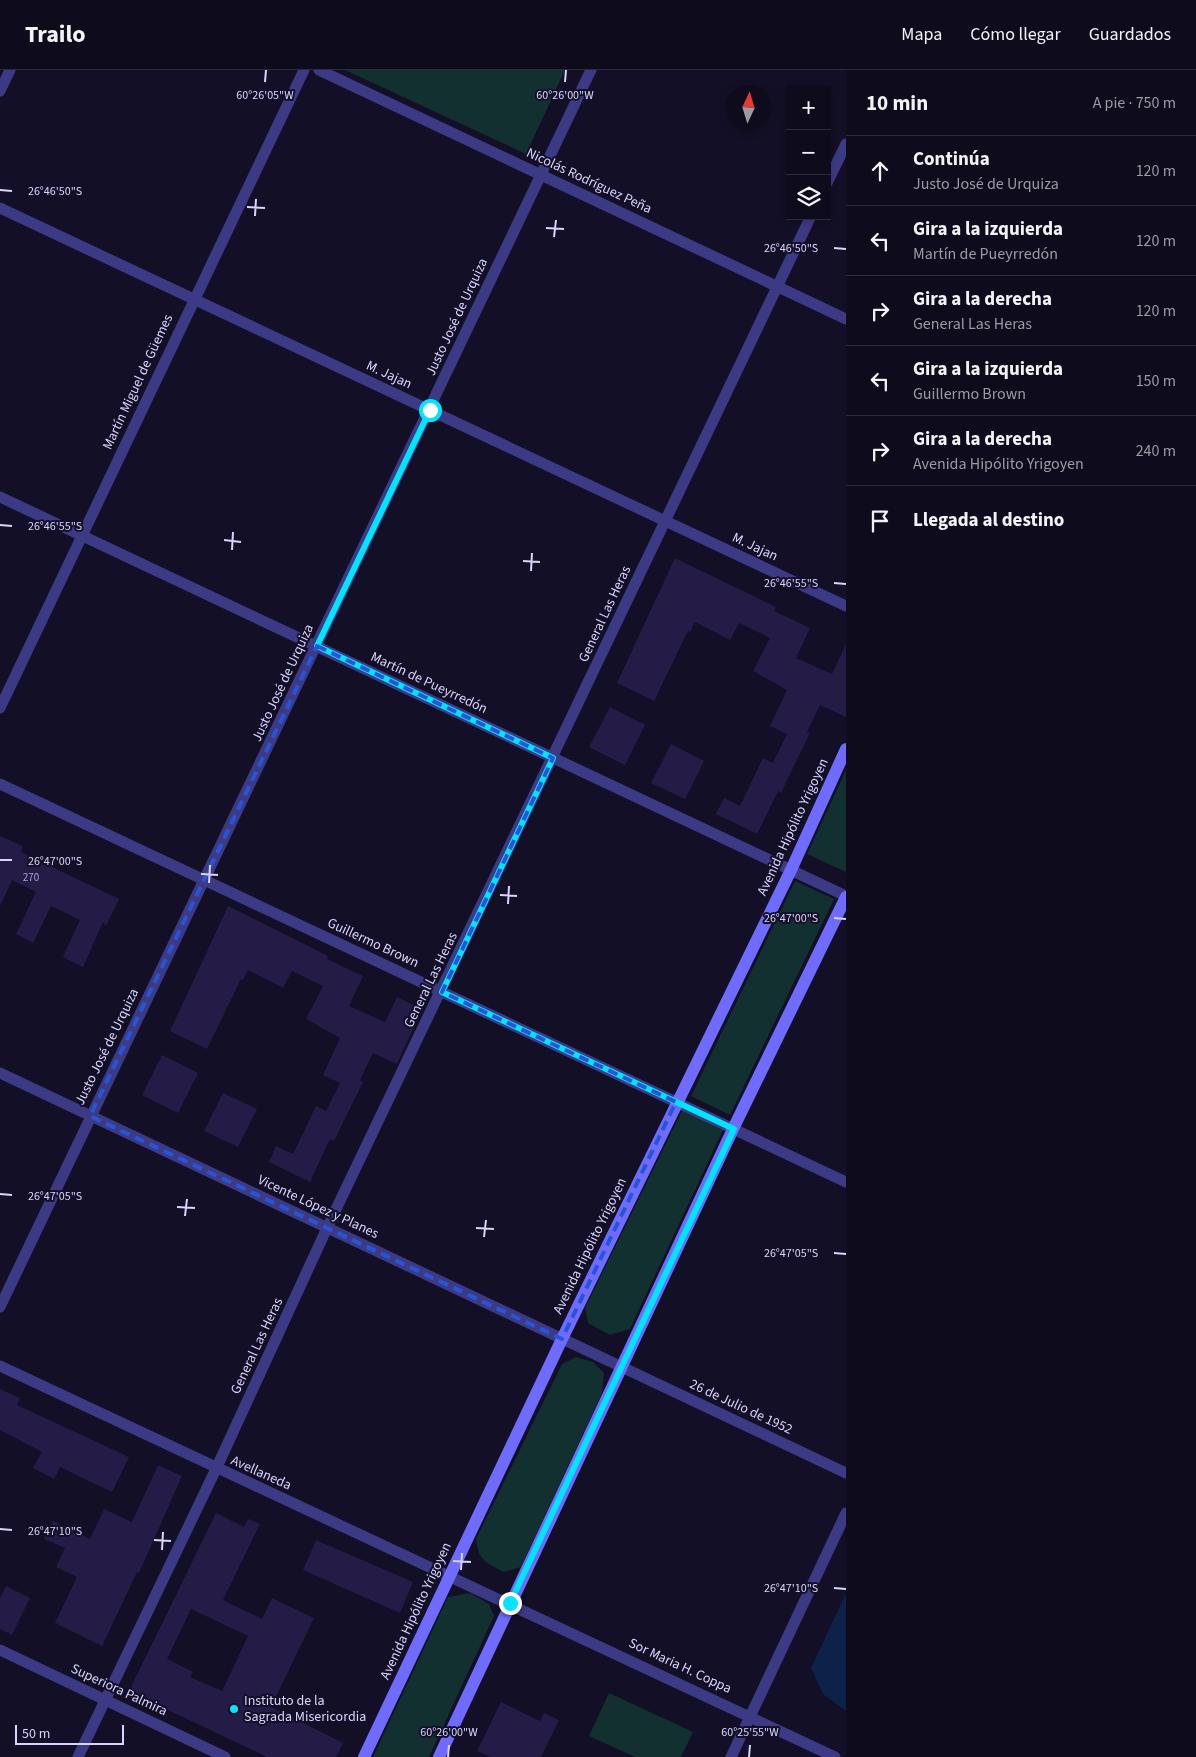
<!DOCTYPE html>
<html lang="es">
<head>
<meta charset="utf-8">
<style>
  :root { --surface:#0e0b1c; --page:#171425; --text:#f1f3f6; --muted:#9b9ba3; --line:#2e2b3b }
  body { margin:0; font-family:"Source Sans 3",sans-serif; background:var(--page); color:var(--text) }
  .controls { position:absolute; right:15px; top:15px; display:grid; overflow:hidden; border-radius:0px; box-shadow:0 2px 8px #0003 }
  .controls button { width:45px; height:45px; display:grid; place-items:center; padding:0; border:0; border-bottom:1px solid var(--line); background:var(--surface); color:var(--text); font:25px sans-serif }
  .compass { position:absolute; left:726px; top:15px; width:45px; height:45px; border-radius:50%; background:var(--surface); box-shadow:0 2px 8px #0003; rotate:4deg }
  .scale { position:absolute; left:15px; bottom:12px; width:109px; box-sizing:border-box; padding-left:5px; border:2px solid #d9d4ff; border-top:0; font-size:14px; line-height:18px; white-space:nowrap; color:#d9d4ff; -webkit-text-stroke:4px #130f26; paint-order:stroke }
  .stop { position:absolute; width:15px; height:15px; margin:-11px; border:4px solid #00e5ff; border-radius:50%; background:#fff }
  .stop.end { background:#00e5ff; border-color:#fff; box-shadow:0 1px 5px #0008 }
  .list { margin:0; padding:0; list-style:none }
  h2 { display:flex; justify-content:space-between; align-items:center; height:65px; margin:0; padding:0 20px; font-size:21px }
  h2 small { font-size:16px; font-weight:400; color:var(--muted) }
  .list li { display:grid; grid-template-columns:32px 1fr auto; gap:15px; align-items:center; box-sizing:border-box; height:70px; padding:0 20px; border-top:1px solid var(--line) }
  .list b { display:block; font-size:19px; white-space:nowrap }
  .list p { margin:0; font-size:16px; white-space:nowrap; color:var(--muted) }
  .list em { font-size:16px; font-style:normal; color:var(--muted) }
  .icon { flex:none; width:28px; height:28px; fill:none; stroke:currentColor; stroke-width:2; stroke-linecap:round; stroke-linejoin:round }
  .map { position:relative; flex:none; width:846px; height:1687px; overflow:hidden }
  header { display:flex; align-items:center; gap:30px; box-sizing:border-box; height:70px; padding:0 25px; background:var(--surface); border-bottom:1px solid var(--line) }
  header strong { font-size:24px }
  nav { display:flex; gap:28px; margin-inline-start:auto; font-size:18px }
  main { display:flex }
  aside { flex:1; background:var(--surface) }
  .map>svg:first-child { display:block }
  .green { fill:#12302f }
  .water { fill:#0c2248 }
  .building { fill:#241b47; fill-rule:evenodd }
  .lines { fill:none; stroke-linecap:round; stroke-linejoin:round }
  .street { stroke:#3d3a85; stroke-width:11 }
  .secondary { stroke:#6f6bff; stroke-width:12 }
  .route { stroke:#00e5ff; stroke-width:6 }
  .marked { fill:none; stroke:#2655da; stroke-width:4; stroke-dasharray:10 6; stroke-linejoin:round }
  .ticks { fill:none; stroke:#d9d4ff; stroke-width:2 }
  .poi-dot { fill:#00e5ff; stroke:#130f26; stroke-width:2 }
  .labels { text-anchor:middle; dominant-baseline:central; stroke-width:4; stroke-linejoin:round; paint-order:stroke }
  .number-label { font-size:11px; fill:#aca6d1 }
  .street-label { font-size:14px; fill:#d9d4ff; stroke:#130f26 }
  .poi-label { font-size:14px; fill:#d9d4ff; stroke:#130f26; text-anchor:start }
  .ticks-label { font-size:12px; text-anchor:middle; fill:#d9d4ff; stroke:#130f26; stroke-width:4; stroke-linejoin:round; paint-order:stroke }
</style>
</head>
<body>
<header>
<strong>Trailo</strong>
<nav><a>Mapa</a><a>Cómo llegar</a><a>Guardados</a></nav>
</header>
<main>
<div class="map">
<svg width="846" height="1687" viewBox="0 0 846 1687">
  <rect width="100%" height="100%" fill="#130f26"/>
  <!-- green -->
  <g class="green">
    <path d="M345,0H565L526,84Z"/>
    <path d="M846,700V802L807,784Z"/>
    <path d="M795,811L834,829L730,1045L691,1026Z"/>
    <path d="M682,1041L723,1060L630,1259L610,1265L588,1253L585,1238Z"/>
    <path d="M576,1287L593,1292L604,1303L602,1323L521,1497L504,1502C487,1493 478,1491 476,1469L562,1294Z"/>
    <path d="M470,1523L489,1534L494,1546L429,1687H373L448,1527Z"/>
    <path d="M609,1623L693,1662L681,1687H635L589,1666Z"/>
  </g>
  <!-- water -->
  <path class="water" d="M846,1523V1641L823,1624L811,1598Z"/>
  <!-- building -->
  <g class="building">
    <path d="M675,488L776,537L774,541L810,558L796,588L832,604L846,574V647L820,635L807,662L810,663L781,723L778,721L757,764L716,744L724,728L740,736L763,688L773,693L787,664L770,656L787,620L753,601L770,568L739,553L730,570L695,552L690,562L688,561L654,631L617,613Z"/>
    <path d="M610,637L645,655L625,695L589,677Z"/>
    <path d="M671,674L704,691L685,729L651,713Z"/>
    <path d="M0,766L23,776L21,782L119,829L106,856L103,852L83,897L63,887L80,850L51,836L33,873L16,864L36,822L12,810L0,836Z"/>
    <path d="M228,836L328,886L327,889L363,906L349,936L385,952L397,927L422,939L397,994L373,983L360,1010L363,1012L334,1071L330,1069L310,1112L269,1092L276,1076L293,1084L316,1036L326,1041L340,1013L323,1005L340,968L306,949L323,916L292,901L283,918L248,900L243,910L241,909L207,979L170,961Z"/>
    <path d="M162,985L198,1003L178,1043L142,1025Z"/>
    <path d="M223,1023L257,1039L238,1077L204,1061Z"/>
    <path d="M0,1319L20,1328L17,1335L129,1387L112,1422L60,1397L54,1409L33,1398L42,1382L0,1360Z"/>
    <path d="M158,1395L182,1406L139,1503L137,1502L102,1576L55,1553L77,1507L56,1497L65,1478L44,1469L53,1451L90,1469L104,1439L132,1452Z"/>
    <path d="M216,1443L244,1457L248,1449L260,1454L223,1530L262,1549L272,1528L314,1548L271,1637L343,1673L336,1687H267L134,1624L131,1617ZM191,1539L248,1566L222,1621L190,1607L193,1602L167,1589Z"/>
    <path d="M316,1470L413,1512L400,1543L303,1500Z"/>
    <path d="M6,1516L30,1528L12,1565L0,1559V1528Z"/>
    <path d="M501,1632L540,1651L544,1643L559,1650L541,1687H490L477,1681Z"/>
  </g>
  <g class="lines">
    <!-- street -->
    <g class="street">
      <path d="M319,0L846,249"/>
      <path d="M0,21L10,0"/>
      <path d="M827,113L846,74"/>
      <path d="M0,138L846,536"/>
      <path d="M0,427L846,826"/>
      <path d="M0,638L304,0"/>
      <path d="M0,714L846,1112"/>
      <path d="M0,1003L846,1403"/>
      <path d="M0,1237L591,0"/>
      <path d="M0,1296L835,1687"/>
      <path d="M0,1580L225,1687"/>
      <path d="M78,1687L216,1399L327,1158L811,146"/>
      <path d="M731,1687L846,1443"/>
    </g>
    <!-- secondary -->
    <g class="secondary">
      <path d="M364,1687L562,1269L791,800L846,679"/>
      <path d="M439,1687L733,1059L846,827"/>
    </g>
  </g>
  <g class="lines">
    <!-- route -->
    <path class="route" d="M430,340L317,576L553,688L442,922L734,1059L510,1533"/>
  </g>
  <!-- marked area -->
  <path class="marked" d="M317,576L553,688L442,922L676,1032L562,1269L90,1046Z"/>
  <!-- ticks -->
  <path class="ticks" d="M265,12L266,0M565,12L566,0M0,120L12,121M247,137L265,138M255,146L256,129M546,158L564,159M554,167L556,150M834,178L846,179M0,455L12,456M224,470L241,472M232,480L233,462M523,491L540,492M531,501L532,483M834,513L846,514M0,790H12M201,804L218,805M209,813L210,795M500,825L517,826M508,834L509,816M834,848L846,849M0,1124L12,1125M177,1137L195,1138M185,1146L187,1129M476,1158L494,1159M484,1167L486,1150M834,1183L846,1184M0,1459L12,1460M154,1470L171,1471M162,1480L163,1462M453,1491L471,1492M461,1500L462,1483M834,1518L846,1519M448,1687L449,1675M749,1687L750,1675"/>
  <!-- markers -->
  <circle class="poi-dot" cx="234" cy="1639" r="5"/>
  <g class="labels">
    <!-- number labels -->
    <g class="number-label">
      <text x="31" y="807">270</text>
    </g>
    <!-- street labels -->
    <g class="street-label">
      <text transform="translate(589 111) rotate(25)">Nicolás Rodríguez Peña</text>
      <text transform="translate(457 247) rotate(-65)">Justo José de Urquiza</text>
      <text transform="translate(389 305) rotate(25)">M. Jajan</text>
      <text transform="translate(138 312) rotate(-65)">Martín Miguel de Güemes</text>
      <text transform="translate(755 477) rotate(25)">M. Jajan</text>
      <text transform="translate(605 544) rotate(-65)">General Las Heras</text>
      <text transform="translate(283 613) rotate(-65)">Justo José de Urquiza</text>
      <text transform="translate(429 613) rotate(25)">Martín de Pueyrredón</text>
      <text transform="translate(793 757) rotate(-65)">Avenida Hipólito Yrigoyen</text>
      <text transform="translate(373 873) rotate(25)">Guillermo Brown</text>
      <text transform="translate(431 910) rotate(-64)">General Las Heras</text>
      <text transform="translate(107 977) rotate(-64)">Justo José de Urquiza</text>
      <text transform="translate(318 1137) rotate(25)">Vicente López y Planes</text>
      <text transform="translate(590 1176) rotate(-64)">Avenida Hipólito Yrigoyen</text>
      <text transform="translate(257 1276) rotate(-65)">General Las Heras</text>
      <text transform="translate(741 1337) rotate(25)">26 de Julio de 1952</text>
      <text transform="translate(261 1403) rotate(24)">Avellaneda</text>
      <text transform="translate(416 1541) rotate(-65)">Avenida Hipólito Yrigoyen</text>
      <text transform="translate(680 1596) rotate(25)">Sor Maria H. Coppa</text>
      <text transform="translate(119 1620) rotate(25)">Superiora Palmira</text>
    </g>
    <!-- poi labels -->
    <g class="poi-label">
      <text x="244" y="1631">Instituto de la<tspan x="244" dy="16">Sagrada Misericordia</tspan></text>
    </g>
  </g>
  <g class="ticks-label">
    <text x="265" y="29">60°26'05"W</text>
    <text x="565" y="29">60°26'00"W</text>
    <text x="55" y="125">26°46'50"S</text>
    <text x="791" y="182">26°46'50"S</text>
    <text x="55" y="460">26°46'55"S</text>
    <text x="791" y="517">26°46'55"S</text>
    <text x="55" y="795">26°47'00"S</text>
    <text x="791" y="852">26°47'00"S</text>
    <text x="55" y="1130">26°47'05"S</text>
    <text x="791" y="1187">26°47'05"S</text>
    <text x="55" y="1465">26°47'10"S</text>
    <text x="791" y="1522">26°47'10"S</text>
    <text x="449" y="1666">60°26'00"W</text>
    <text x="750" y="1666">60°25'55"W</text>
  </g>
</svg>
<div class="controls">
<button>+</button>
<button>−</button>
<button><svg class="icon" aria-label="layers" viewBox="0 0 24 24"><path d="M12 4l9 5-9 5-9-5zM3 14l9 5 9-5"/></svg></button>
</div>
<svg class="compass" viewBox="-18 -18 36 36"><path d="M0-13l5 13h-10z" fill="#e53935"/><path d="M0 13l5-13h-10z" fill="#9b9ba3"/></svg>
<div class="scale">50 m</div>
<div class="stop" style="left:430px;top:340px"></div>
<div class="stop end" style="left:510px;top:1533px"></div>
</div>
<aside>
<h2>10 min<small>A pie · 750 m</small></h2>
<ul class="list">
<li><svg class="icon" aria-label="ahead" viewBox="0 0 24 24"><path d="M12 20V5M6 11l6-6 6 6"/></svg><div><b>Continúa</b><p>Justo José de Urquiza</p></div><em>120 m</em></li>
<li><svg class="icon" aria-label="left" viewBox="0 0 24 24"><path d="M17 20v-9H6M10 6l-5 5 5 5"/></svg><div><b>Gira a la izquierda</b><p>Martín de Pueyrredón</p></div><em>120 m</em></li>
<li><svg class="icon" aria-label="right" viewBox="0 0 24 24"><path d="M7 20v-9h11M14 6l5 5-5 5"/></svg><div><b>Gira a la derecha</b><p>General Las Heras</p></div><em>120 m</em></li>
<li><svg class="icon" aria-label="left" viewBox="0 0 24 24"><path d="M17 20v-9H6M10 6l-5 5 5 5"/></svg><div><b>Gira a la izquierda</b><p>Guillermo Brown</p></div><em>150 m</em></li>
<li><svg class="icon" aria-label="right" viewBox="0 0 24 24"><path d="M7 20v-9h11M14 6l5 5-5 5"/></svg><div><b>Gira a la derecha</b><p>Avenida Hipólito Yrigoyen</p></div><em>240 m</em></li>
<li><svg class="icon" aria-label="arrive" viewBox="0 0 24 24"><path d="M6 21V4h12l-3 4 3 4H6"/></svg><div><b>Llegada al destino</b></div></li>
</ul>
</aside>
</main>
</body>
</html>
